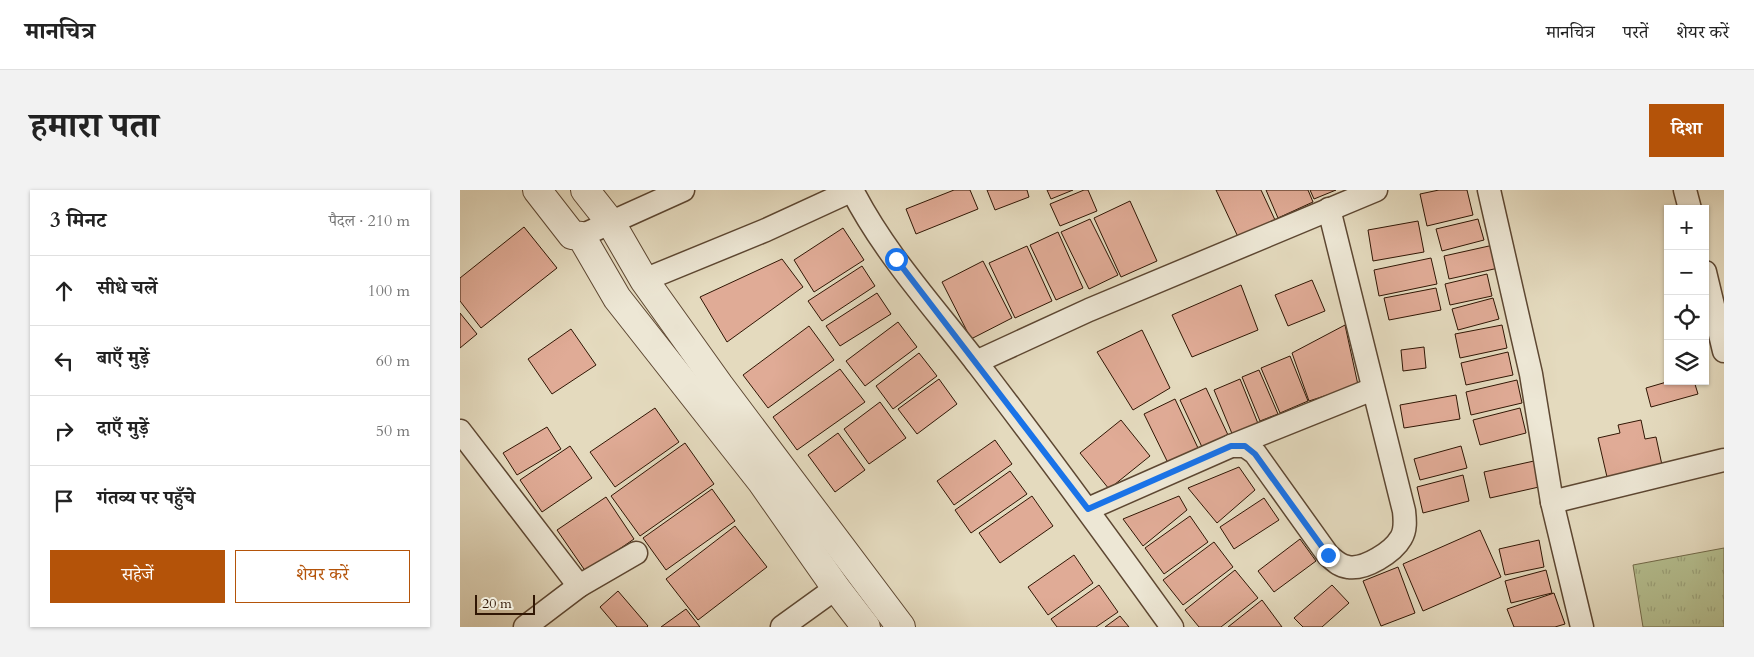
<!DOCTYPE html>
<html lang="hi">
<head>
<meta charset="utf-8">
<style>
  :root { --surface:#fff; --page:#f2f2f2; --text:#222; --muted:#767676; --line:#e0e0e0; --accent:#b45309 }
  body { margin:0; font-family:Cardo,"Noto Serif Devanagari",serif; background:var(--page); color:var(--text) }
  .controls { position:absolute; right:15px; top:15px; display:grid; overflow:hidden; border-radius:0px; box-shadow:0 1px 4px #0004 }
  .controls button { width:45px; height:45px; display:grid; place-items:center; padding:0; border:0; border-bottom:1px solid var(--line); background:var(--surface); color:var(--text); font:25px sans-serif }
  .scale { position:absolute; left:15px; bottom:12px; width:60px; box-sizing:border-box; padding-left:5px; border:2px solid #301604; border-top:0; font-size:14px; line-height:18px; white-space:nowrap; color:#301604; -webkit-text-stroke:4px #ede7d5; paint-order:stroke }
  .stop { position:absolute; width:15px; height:15px; margin:-11px; border:4px solid #1a73e8; border-radius:50%; background:#fff }
  .stop.end { background:#1a73e8; border-color:#fff; box-shadow:0 1px 5px #0008 }
  .list { margin:0; padding:0; list-style:none }
  h2 { display:flex; justify-content:space-between; align-items:center; height:65px; margin:0; padding:0 20px; font-size:21px }
  h2 small { font-size:16px; font-weight:400; color:var(--muted) }
  .list li { display:grid; grid-template-columns:32px 1fr auto; gap:15px; align-items:center; box-sizing:border-box; height:70px; padding:0 20px; border-top:1px solid var(--line) }
  .list b { display:block; font-size:19px; white-space:nowrap }
  .list em { font-size:16px; font-style:normal; color:var(--muted) }
  .actions { display:flex; gap:10px; padding:15px 20px }
  .actions a { flex:1; padding:11px 0; border:1px solid var(--accent); border-radius:0px; text-align:center; font-size:18px; color:var(--accent) }
  .actions .main { background:var(--accent); color:#fff }
  .icon { flex:none; width:28px; height:28px; fill:none; stroke:currentColor; stroke-width:2; stroke-linecap:round; stroke-linejoin:round }
  .map { position:relative; flex:none; width:1264px; height:437px; overflow:hidden; border-radius:0px }
  header { display:flex; align-items:center; gap:30px; box-sizing:border-box; height:70px; padding:0 25px; background:var(--surface); border-bottom:1px solid var(--line) }
  header strong { font-size:24px }
  nav { display:flex; gap:28px; margin-inline-start:auto; font-size:18px }
  .intro { display:flex; align-items:center; justify-content:space-between; box-sizing:border-box; height:120px; padding:0 30px }
  h1 { margin:0; font-size:35px }
  .button { padding:12px 22px; border-radius:0px; background:var(--accent); color:#fff; font-size:18px; font-weight:700 }
  main { display:flex; gap:30px; padding:0 30px }
  aside { flex:1; background:var(--surface); border-radius:0px; box-shadow:0 1px 4px #0004 }
  .map>svg:first-child { display:block }
  .grass { fill:url(#grass-tufts); stroke:#726a4a }
  .building { fill:#e0ab96; stroke:#301604 }
  .lines { fill:none; stroke-linecap:round; stroke-linejoin:round }
  .minor-casing { stroke:#5d4732; stroke-width:25 }
  .tertiary-casing { stroke:#5d4732; stroke-width:30 }
  .minor { stroke:#ede7d5; stroke-width:22 }
  .tertiary { stroke:#ede7d5; stroke-width:28 }
  .route { stroke:#1a73e8; stroke-width:6 }
</style>
</head>
<body>
<header>
<strong>मानचित्र</strong>
<nav><a>मानचित्र</a><a>परतें</a><a>शेयर करें</a></nav>
</header>
<div class="intro"><h1>हमारा पता</h1><a class="button">दिशा</a></div>
<main>
<aside>
<h2>3 मिनट<small>पैदल · 210 m</small></h2>
<ul class="list">
<li><svg class="icon" aria-label="ahead" viewBox="0 0 24 24"><path d="M12 20V5M6 11l6-6 6 6"/></svg><div><b>सीधे चलें</b></div><em>100 m</em></li>
<li><svg class="icon" aria-label="left" viewBox="0 0 24 24"><path d="M17 20v-9H6M10 6l-5 5 5 5"/></svg><div><b>बाएँ मुड़ें</b></div><em>60 m</em></li>
<li><svg class="icon" aria-label="right" viewBox="0 0 24 24"><path d="M7 20v-9h11M14 6l5 5-5 5"/></svg><div><b>दाएँ मुड़ें</b></div><em>50 m</em></li>
<li><svg class="icon" aria-label="arrive" viewBox="0 0 24 24"><path d="M6 21V4h12l-3 4 3 4H6"/></svg><div><b>गंतव्य पर पहुँचे</b></div></li>
</ul>
<div class="actions"><a class="main">सहेजें</a><a>शेयर करें</a></div>
</aside>
<div class="map">
<svg width="1264" height="437" viewBox="0 0 1264 437">
  <defs>
    <pattern id="grass-tufts" width="24" height="20" patternUnits="userSpaceOnUse" patternTransform="scale(1.25)"><rect width="24" height="20" fill="#b5bf90"/><path d="M3 7l-1-3M5 7V3M7 7l1-3M15 17l-1-3M17 17v-4M19 17l1-3" fill="none" stroke="#9ca37b"/></pattern>
  </defs>
  <rect width="100%" height="100%" fill="#e4dabe"/>
  <filter id="stains"><feTurbulence type="fractalNoise" baseFrequency=".004" numOctaves="4"/><feColorMatrix values="0 0 0 0 .2 0 0 0 0 .09 0 0 0 0 .02 0 0 0 .5 -.17"/></filter>
  <radialGradient id="worn" r=".72"><stop offset=".6" stop-color="#630" stop-opacity="0"/><stop offset="1" stop-color="#630" stop-opacity=".3"/></radialGradient>
  <!-- grass -->
  <path class="grass" d="M1264,358V437H1183L1173,375Z"/>
  <!-- building -->
  <g class="building">
    <path d="M494,0H510L518,19L456,44L446,19Z"/>
    <path d="M527,0H567L569,7L535,20Z"/>
    <path d="M587,0H613L591,9Z"/>
    <path d="M624,0H628L637,21L600,36L590,14Z"/>
    <path d="M756,0H801L815,30L778,47Z"/>
    <path d="M806,0H848L853,12L818,28Z"/>
    <path d="M850,0H876L854,9Z"/>
    <path d="M979,0H1007L1013,25L967,36L960,4Z"/>
    <path d="M670,11L697,71L661,87L634,28Z"/>
    <path d="M630,29L658,85L629,99L601,42Z"/>
    <path d="M1018,29L1024,50L982,61L976,39Z"/>
    <path d="M958,31L964,62L913,71L908,40Z"/>
    <path d="M64,37L97,78L21,138L0,111V88Z"/>
    <path d="M383,38L404,70L354,102L334,70Z"/>
    <path d="M598,42L623,98L596,110L570,55Z"/>
    <path d="M1038,54L1043,77L989,89L984,66Z"/>
    <path d="M567,56L592,111L555,128L529,73Z"/>
    <path d="M971,68L977,94L919,106L914,80Z"/>
    <path d="M322,69L343,97L267,152L240,107Z"/>
    <path d="M523,71L552,128L511,149L482,92Z"/>
    <path d="M402,76L415,96L362,131L348,111Z"/>
    <path d="M1027,84L1032,106L990,115L985,94Z"/>
    <path d="M852,90L865,121L828,136L815,105Z"/>
    <path d="M781,95L798,140L732,167L712,125Z"/>
    <path d="M976,98L981,120L929,130L924,108Z"/>
    <path d="M417,103L431,124L380,156L366,136Z"/>
    <path d="M1033,108L1039,129L998,140L992,119Z"/>
    <path d="M0,123L17,144L0,158Z"/>
    <path d="M438,132L457,157L405,196L386,171Z"/>
    <path d="M885,135L898,195L849,211L832,163Z"/>
    <path d="M1042,135L1047,158L1000,168L995,144Z"/>
    <path d="M349,136L374,170L308,218L283,185Z"/>
    <path d="M111,139L136,175L92,204L68,169Z"/>
    <path d="M682,140L710,198L673,220L637,162Z"/>
    <path d="M964,157L966,178L943,181L941,160Z"/>
    <path d="M1048,162L1053,185L1006,195L1001,173Z"/>
    <path d="M459,163L477,186L433,219L416,196Z"/>
    <path d="M830,166L848,211L820,223L801,178Z"/>
    <path d="M380,179L405,212L337,260L313,227Z"/>
    <path d="M799,180L818,224L800,231L782,187Z"/>
    <path d="M479,189L497,214L457,244L438,219Z"/>
    <path d="M780,189L799,236L773,246L754,200Z"/>
    <path d="M1057,190L1062,213L1011,225L1006,202Z"/>
    <path d="M1234,191L1238,204L1191,217L1186,198L1210,191Z"/>
    <path d="M746,198L768,245L742,257L720,210Z"/>
    <path d="M996,205L1000,229L944,238L940,215Z"/>
    <path d="M715,209L738,258L708,273L684,224Z"/>
    <path d="M420,212L446,248L409,274L384,239Z"/>
    <path d="M195,218L219,252L155,297L130,262Z"/>
    <path d="M1060,218L1066,243L1020,255L1013,230Z"/>
    <path d="M661,230L690,266L649,299L620,263Z"/>
    <path d="M1181,230L1185,249L1196,247L1202,275L1147,287L1138,248L1160,243L1158,235Z"/>
    <path d="M87,237L101,259L57,285L43,263Z"/>
    <path d="M378,243L405,280L375,302L348,265Z"/>
    <path d="M535,250L552,274L494,315L477,291Z"/>
    <path d="M225,253L254,294L180,346L151,306Z"/>
    <path d="M110,256L132,288L82,322L60,290Z"/>
    <path d="M1001,256L1007,278L960,290L954,269Z"/>
    <path d="M1074,271L1079,297L1030,308L1024,282Z"/>
    <path d="M779,277L795,300L757,333L728,298Z"/>
    <path d="M550,281L567,304L511,343L495,320Z"/>
    <path d="M1003,285L1009,311L963,323L957,297Z"/>
    <path d="M252,299L275,331L206,380L183,348Z"/>
    <path d="M572,306L593,336L540,373L519,343Z"/>
    <path d="M719,306L727,320L683,356L663,329Z"/>
    <path d="M146,307L174,349L126,382L97,340Z"/>
    <path d="M804,308L819,330L774,359L760,337Z"/>
    <path d="M730,326L748,352L704,384L685,358Z"/>
    <path d="M275,336L307,377L238,430L206,389Z"/>
    <path d="M1020,340L1041,387L963,421L943,374Z"/>
    <path d="M840,349L856,371L814,402L798,381Z"/>
    <path d="M1079,350L1084,377L1045,385L1039,359Z"/>
    <path d="M754,352L773,377L723,415L703,390Z"/>
    <path d="M614,365L633,393L588,425L568,397Z"/>
    <path d="M938,377L955,423L921,436L903,391Z"/>
    <path d="M775,380L798,408L761,437H739L725,420Z"/>
    <path d="M1086,380L1092,403L1051,413L1045,391Z"/>
    <path d="M639,395L658,422L636,437H597L591,429Z"/>
    <path d="M872,395L889,413L862,437H843L834,428Z"/>
    <path d="M158,401L188,436L187,437H157L140,417Z"/>
    <path d="M1094,403L1105,434L1095,437H1054L1047,419Z"/>
    <path d="M802,410L822,437H768Z"/>
    <path d="M226,419L240,437H201Z"/>
    <path d="M660,426L669,437H645Z"/>
  </g>
  <g class="lines">
    <!-- minor casing -->
    <g class="minor-casing">
      <g id="minor">
        <path d="M392,0C424,63 473,116 516,172C583,259 648,348 712,437"/>
        <path d="M1029,0L1071,184L1092,312L1122,437"/>
        <path d="M1225,0L1230,19"/>
        <path d="M121,46L223,0"/>
        <path d="M1245,82L1264,161"/>
        <path d="M184,90L306,40L393,0"/>
        <path d="M516,172L629,120L916,0"/>
        <path d="M0,241L119,396"/>
        <path d="M771,256L913,199"/>
        <path d="M1092,312L1264,270"/>
        <path d="M628,319L771,256H785L795,263L868,365C875,371 879,376 888,377C905,380 933,362 941,348C946,340 945,330 944,321L869,19"/>
        <path d="M65,437L119,396L176,363"/>
        <path d="M322,437L376,398"/>
      </g>
    </g>
    <!-- tertiary casing -->
    <g class="tertiary-casing">
      <g id="tertiary">
        <path d="M77,0L112,45L121,46L157,108L301,291L376,398L406,437"/>
        <path d="M125,0L151,33L184,90L259,195L441,437"/>
      </g>
    </g>
    <!-- minor -->
    <use href="#minor" class="minor"/>
    <!-- tertiary -->
    <use href="#tertiary" class="tertiary"/>
  </g>
  <g class="lines">
    <!-- route -->
    <path class="route" d="M436,69L628,319L771,256H785L795,264L868,365"/>
  </g>
  <rect width="100%" height="100%" filter="url(#stains)"/>
  <rect width="100%" height="100%" fill="url(#worn)"/>
</svg>
<div class="controls">
<button>+</button>
<button>−</button>
<button><svg class="icon" aria-label="locate" viewBox="0 0 24 24"><circle cx="12" cy="12" r="6"/><path d="M12 2v4M12 18v4M2 12h4M18 12h4"/></svg></button>
<button><svg class="icon" aria-label="layers" viewBox="0 0 24 24"><path d="M12 4l9 5-9 5-9-5zM3 14l9 5 9-5"/></svg></button>
</div>
<div class="scale">20 m</div>
<div class="stop" style="left:436px;top:69px"></div>
<div class="stop end" style="left:868px;top:365px"></div>
</div>
</main>
</body>
</html>
